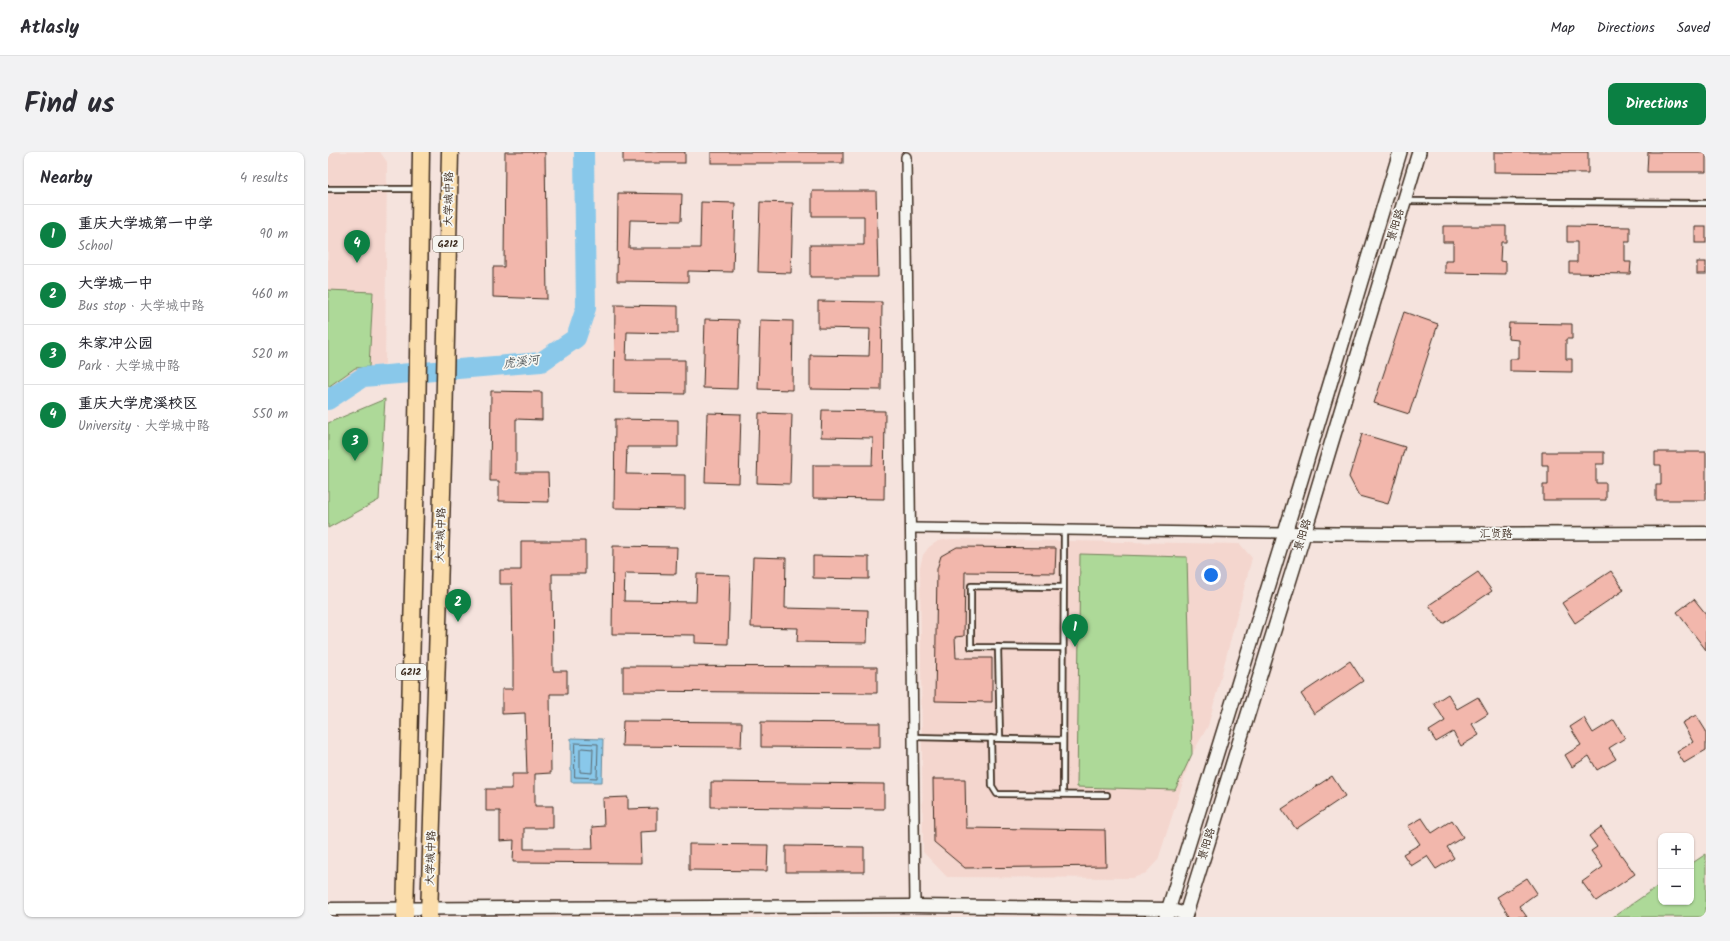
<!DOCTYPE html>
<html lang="en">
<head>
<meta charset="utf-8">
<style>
  :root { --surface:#fff; --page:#f2f2f3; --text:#2b2b33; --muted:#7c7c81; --line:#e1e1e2; --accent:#0b8043 }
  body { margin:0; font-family:Kalam,"LXGW WenKai TC",sans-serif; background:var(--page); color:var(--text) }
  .controls { position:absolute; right:12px; bottom:12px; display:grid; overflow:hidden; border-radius:8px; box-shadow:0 1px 3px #0004 }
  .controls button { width:36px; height:36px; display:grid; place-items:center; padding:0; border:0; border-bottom:1px solid var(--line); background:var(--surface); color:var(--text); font:20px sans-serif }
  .you { position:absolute; left:883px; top:423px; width:14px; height:14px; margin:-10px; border:3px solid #fff; border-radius:50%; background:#1a73e8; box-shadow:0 0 0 6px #1a73e833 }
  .badge { display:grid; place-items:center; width:26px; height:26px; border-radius:50%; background:var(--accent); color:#fff; font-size:13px; font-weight:700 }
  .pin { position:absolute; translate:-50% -33px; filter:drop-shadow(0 1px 2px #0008) }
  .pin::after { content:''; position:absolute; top:21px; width:14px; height:12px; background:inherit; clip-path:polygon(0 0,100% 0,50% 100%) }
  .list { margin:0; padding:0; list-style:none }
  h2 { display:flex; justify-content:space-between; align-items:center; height:52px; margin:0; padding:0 16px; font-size:17px }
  h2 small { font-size:13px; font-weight:400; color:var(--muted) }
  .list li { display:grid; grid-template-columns:26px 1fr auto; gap:12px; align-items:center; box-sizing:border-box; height:60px; padding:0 16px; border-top:1px solid var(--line) }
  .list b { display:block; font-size:15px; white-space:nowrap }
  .list p { margin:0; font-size:13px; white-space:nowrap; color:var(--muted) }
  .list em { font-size:13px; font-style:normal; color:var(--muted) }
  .map { position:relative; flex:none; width:1378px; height:765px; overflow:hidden; border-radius:8px }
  header { display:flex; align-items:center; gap:24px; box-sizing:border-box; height:56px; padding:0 20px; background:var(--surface); border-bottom:1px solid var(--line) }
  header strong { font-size:19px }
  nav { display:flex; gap:22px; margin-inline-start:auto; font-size:14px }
  .intro { display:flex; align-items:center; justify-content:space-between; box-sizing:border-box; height:96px; padding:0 24px }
  h1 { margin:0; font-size:28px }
  .button { padding:10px 18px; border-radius:8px; background:var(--accent); color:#fff; font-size:14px; font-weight:700 }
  main { display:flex; gap:24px; padding:0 24px }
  aside { flex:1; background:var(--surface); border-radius:8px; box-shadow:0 1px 3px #0004 }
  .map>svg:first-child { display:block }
  .built { fill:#f4d6ce }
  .green { fill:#add998; stroke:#74825b }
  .water { fill:#89c8ea; stroke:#6a8998 }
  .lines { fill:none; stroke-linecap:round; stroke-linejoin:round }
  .shore { stroke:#5a6970; stroke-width:1 }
  .river { stroke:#89c8ea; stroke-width:20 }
  .building { fill:#f2b7ac; stroke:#3b2a1e }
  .service-casing { stroke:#3b2a1e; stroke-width:8 }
  .minor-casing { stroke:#3b2a1e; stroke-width:12 }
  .tertiary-casing { stroke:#3b2a1e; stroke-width:15 }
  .secondary-casing { stroke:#3b2a1e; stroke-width:16 }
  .trunk-casing { stroke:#3b2a1e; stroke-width:19 }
  .service { stroke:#f6f6f2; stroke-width:4.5 }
  .minor { stroke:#f6f6f2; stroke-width:9 }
  .tertiary { stroke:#f6f6f2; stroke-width:12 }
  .secondary { stroke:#f6f6f2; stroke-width:13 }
  .trunk { stroke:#fbddab; stroke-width:16 }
  .labels { text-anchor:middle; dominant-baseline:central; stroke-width:3.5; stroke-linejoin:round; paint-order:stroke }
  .shield { fill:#f6f6f2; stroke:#73675e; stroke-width:1 }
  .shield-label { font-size:10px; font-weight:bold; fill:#3b2a1e }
  .street-label { font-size:11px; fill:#3b2a1e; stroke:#f6f6f2 }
  .water-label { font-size:12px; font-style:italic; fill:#52595b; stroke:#f6f6f2 }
</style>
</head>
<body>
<header>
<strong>Atlasly</strong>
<nav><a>Map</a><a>Directions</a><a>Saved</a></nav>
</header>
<div class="intro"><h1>Find us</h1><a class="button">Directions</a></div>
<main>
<aside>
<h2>Nearby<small>4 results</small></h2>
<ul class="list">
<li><span class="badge">1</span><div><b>重庆大学城第一中学</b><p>School</p></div><em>90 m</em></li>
<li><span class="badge">2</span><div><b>大学城一中</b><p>Bus stop · 大学城中路</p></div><em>460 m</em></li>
<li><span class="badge">3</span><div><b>朱家冲公园</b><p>Park · 大学城中路</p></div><em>520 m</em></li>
<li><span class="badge">4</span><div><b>重庆大学虎溪校区</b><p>University · 大学城中路</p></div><em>550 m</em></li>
</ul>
</aside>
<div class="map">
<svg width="1378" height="765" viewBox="0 0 1378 765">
  <rect width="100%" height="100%" fill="#f5e3dd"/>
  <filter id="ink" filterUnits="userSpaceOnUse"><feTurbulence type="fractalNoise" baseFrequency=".025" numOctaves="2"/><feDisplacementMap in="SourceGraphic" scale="8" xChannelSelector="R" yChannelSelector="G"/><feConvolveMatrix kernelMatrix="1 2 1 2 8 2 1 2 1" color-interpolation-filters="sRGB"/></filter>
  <g filter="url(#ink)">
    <!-- built -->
    <g class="built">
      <path d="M0,0H52L59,10L57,212L29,221L0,240Z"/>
      <path d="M622,387L912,392L924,406L880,574L864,602L830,708L818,721L805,726L619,725L595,700L592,415L595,403L601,395L610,389Z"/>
    </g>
    <!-- green -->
    <g class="green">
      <path d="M0,138L45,140L41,215L27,216L0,235Z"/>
      <path d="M57,247L51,348L0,376V271Z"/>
      <path d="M752,402L859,405L864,602L847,638L749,635Z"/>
      <path d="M1378,702V765H1285L1333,732V750H1363V712Z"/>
    </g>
    <!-- water -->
    <path class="water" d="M243,586L275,587L274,630H243Z"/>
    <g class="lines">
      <!-- shore -->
      <g class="shore">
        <path d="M247,591L270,592L269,626L247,625Z"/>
        <path d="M254,596L265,597L264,621L252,620V598Z"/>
      </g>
      <!-- river -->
      <path class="river" d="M0,248L35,225L213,210L248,186L258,156L256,0"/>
    </g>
    <!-- building -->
    <g class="building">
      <path d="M177,0H217L219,147L165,145V115H176Z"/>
      <rect x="295" y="0" width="62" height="11"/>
      <rect x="383" y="0" width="132" height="11"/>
      <path d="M1166,0H1260V21L1166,20Z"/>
      <path d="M1320,0H1378V20H1319Z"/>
      <path d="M484,39H548L550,125H482V93H536V64H484Z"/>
      <path d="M290,41L354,42L353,69L302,68L301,96H372L373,50L407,51L405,120L360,119V130L289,129Z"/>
      <path d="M432,50L465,51L463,121L430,120Z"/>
      <path d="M1115,74H1178V90H1173L1172,109L1178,110V122L1117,121V109H1125V90H1115Z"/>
      <path d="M1239,74L1302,75V90H1297V110H1303L1302,122L1241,121V110H1249V90H1239Z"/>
      <rect x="1367" y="75" width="11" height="16"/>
      <rect x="1369" y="110" width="9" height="12"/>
      <path d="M490,149L554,150L553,238L482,237V203L541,204L542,177L490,176Z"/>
      <path d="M287,153L350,154V181L299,180L298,208H357V242L286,241Z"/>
      <path d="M1076,160L1110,172L1081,262L1046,251Z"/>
      <path d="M377,167L411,168L409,237L375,236Z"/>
      <path d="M432,168L465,169L464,238L430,237Z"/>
      <path d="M1181,171L1244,172V187H1238V207H1244V220L1182,219V207H1191V188L1180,187Z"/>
      <path d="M163,239L214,240V268L188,267V321H220L221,350L171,349V329H162Z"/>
      <path d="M494,258L557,259L556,347L485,346V313H544L545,286L493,285Z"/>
      <path d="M379,261L413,262L411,331L377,330Z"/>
      <path d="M431,261L464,262L462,332L429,331Z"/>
      <path d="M287,267L350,268V295H299L298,322L357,323V357L286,356Z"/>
      <path d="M1034,282L1077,295L1060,352L1031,344L1021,325Z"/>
      <path d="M1214,300H1276V312H1268V331H1278V348H1215V333H1220V313H1214Z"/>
      <path d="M1327,300H1378V348H1328V333H1333V313H1327Z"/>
      <path d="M193,389H257V422H224L225,519H239V542H222L223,621L207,622V654H225V676H196V697H265L264,675L276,674L275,646L300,645V657L329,656V679L312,680L313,711L185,710L186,688L172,689V659H158V637H184V622H199L197,561L174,562V537H185V508L184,432H172V418H193Z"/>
      <path d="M285,394L349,395L348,422L297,421L296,449L368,450L369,422L402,423L400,492L367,491V483L284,482Z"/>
      <path d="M629,395L728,396L727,421L637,420L636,484L627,485L628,506H664V550L607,549L609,417L613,404Z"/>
      <path d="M485,404L541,405V427L485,426Z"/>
      <path d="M425,405L458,406L457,456L540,458L539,491L469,490L470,476L423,475Z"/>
      <path d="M1283,419L1296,438L1247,471L1234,451Z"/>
      <path d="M1150,420L1164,439L1115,472L1101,453Z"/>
      <path d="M1366,447L1378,462V498L1349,460Z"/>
      <path d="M1022,509L1035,529L986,562L973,542Z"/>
      <path d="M295,514L549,515V541L295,539Z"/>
      <path d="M1120,542L1129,557L1150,545L1160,562L1144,572L1151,583L1133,594L1125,580L1108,590L1101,579L1117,569L1106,551Z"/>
      <path d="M1368,563L1378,579V598L1356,611L1349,600L1365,590L1354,571Z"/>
      <path d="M1256,566L1265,581L1286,568L1297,586L1281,596L1288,607L1269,618L1261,604L1244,615L1237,603L1253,593L1242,575Z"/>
      <path d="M295,569L414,570L413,595L294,594Z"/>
      <path d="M433,570L552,571V596L433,595Z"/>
      <path d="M1004,624L1017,644L968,677L954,657Z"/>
      <path d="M605,627H637L638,676L777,678L778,714L637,716L606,690Z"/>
      <path d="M383,630L556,632V657L383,655Z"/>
      <path d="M1094,666L1104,681L1124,668L1135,685L1119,695L1126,706L1108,717L1099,704L1083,714L1075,702L1092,692L1080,674Z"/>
      <path d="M1273,675L1307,722L1268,749L1254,730L1275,715L1263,699L1269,695L1261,684Z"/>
      <path d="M361,692L440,693L439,719L361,718Z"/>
      <path d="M458,694L536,695V720H458Z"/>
      <path d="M1199,726L1209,741L1191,754L1199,765H1182L1169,745Z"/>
    </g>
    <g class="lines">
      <!-- service casing -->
      <g class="service-casing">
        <g id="service">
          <path d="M0,37H90"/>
          <path d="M1078,49L1378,51"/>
          <path d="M670,495L672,586"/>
          <path d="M735,496L643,495V434L735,435"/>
          <path d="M585,585L735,588"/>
          <path d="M663,586L664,634L669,642L779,643"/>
          <path d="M735,642L736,378"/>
        </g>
      </g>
      <!-- minor casing -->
      <g class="minor-casing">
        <g id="minor">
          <path d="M578,5L587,754"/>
          <path d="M583,376L957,381"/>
        </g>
      </g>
      <!-- tertiary casing -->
      <g class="tertiary-casing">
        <g id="tertiary">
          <path d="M957,381L1063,382L1378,381"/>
          <path d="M0,757L587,754L840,757L858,762"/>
        </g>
      </g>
      <!-- secondary casing -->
      <g class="secondary-casing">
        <g id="secondary">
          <path d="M838,765L957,381L1072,0"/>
          <path d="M857,765L976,382L1091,0"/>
        </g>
      </g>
      <!-- trunk casing -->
      <g class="trunk-casing">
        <g id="trunk">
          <path d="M77,765L89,274L93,0"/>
          <path d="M101,765L116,276L122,0"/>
        </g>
      </g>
      <!-- service -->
      <use href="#service" class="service"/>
      <!-- minor -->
      <use href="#minor" class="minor"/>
      <!-- tertiary -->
      <use href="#tertiary" class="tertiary"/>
      <!-- secondary -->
      <use href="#secondary" class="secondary"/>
      <!-- trunk -->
      <use href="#trunk" class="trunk"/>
    </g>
  </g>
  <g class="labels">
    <!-- shield labels -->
    <g class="shield">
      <rect x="105" y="84" width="30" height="16" rx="3"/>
      <rect x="68" y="512" width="30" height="16" rx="3"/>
    </g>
    <g class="shield-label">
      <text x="120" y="92">G212</text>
      <text x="83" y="520">G212</text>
    </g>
    <!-- street labels -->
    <g class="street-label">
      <text transform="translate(121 47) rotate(-89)">大学城中路</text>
      <text transform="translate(1068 73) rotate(-73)">景阳路</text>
      <text x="1168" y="382">汇贤路</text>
      <text transform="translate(113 383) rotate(-88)">大学城中路</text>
      <text transform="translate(975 383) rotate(-73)">景阳路</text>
      <text transform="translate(879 692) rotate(-73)">景阳路</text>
      <text transform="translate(103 706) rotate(-88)">大学城中路</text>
    </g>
    <!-- water labels -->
    <g class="water-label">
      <text transform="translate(193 210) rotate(-7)">虎溪河</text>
    </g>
  </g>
</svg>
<div class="controls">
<button>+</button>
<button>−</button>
</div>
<div class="you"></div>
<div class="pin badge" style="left:747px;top:495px">1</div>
<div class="pin badge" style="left:130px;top:470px">2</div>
<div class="pin badge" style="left:27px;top:309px">3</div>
<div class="pin badge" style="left:29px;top:111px">4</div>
</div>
</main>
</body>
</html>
